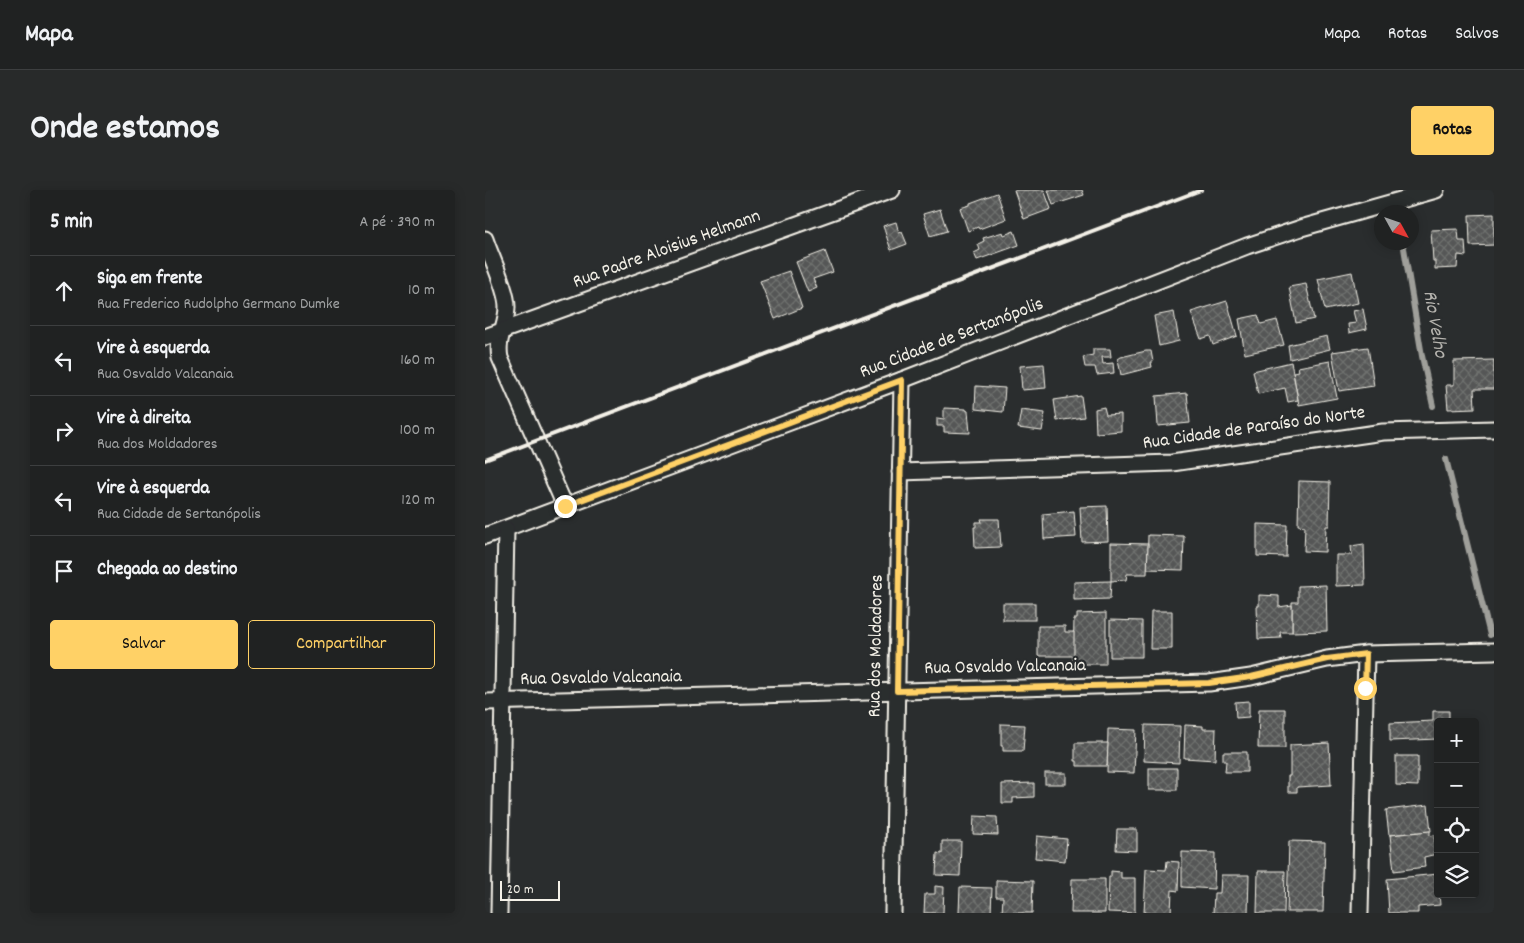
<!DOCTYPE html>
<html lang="pt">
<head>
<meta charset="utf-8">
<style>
  :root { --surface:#202222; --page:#282a2a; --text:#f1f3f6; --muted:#a2a4a5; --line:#3d3f40; --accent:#ffd166 }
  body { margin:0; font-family:Dekko,sans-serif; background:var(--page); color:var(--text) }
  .controls { position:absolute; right:15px; bottom:15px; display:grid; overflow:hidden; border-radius:5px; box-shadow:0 2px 12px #0003 }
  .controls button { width:45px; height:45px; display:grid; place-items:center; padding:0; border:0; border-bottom:1px solid var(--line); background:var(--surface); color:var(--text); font:25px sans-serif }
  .compass { position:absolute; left:889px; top:15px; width:45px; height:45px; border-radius:50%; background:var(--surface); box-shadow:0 2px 12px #0003; rotate:130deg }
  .scale { position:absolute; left:15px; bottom:12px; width:60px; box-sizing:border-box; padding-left:5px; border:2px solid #f4f1e8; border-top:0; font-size:14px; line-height:18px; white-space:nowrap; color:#f4f1e8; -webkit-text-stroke:4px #2a2d2e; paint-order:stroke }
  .stop { position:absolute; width:15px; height:15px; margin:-11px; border:4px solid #ffd166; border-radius:50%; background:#fff }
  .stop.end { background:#ffd166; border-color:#fff; box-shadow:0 1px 5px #0008 }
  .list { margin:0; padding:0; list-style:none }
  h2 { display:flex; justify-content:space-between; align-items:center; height:65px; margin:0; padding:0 20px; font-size:21px }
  h2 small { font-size:16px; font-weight:400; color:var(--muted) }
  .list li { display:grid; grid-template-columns:32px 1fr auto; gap:15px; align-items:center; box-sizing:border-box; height:70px; padding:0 20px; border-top:1px solid var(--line) }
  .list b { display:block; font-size:19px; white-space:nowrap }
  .list p { margin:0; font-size:16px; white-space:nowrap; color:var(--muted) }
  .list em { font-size:16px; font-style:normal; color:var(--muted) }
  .actions { display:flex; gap:10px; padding:15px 20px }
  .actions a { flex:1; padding:11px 0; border:1px solid var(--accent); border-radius:5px; text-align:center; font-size:18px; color:var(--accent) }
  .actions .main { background:var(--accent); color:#111 }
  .icon { flex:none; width:28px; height:28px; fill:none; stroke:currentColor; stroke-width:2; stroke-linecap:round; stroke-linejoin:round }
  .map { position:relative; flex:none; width:1009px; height:723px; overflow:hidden; border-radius:5px }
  header { display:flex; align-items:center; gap:30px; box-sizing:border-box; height:70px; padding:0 25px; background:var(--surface); border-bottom:1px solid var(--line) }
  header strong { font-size:24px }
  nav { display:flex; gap:28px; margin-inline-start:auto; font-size:18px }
  .intro { display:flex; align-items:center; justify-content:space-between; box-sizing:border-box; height:120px; padding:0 30px }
  h1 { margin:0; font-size:35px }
  .button { padding:12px 22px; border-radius:5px; background:var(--accent); color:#111; font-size:18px; font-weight:700 }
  main { display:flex; gap:30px; padding:0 30px }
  aside { flex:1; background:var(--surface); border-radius:5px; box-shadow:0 2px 12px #0003 }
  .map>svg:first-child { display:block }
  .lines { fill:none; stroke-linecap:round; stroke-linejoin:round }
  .stream { stroke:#9f9f9a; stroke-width:6 }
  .building { fill:url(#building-cross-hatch); stroke:#f4f1e8 }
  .minor-casing { stroke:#f4f1e8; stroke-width:19 }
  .minor { stroke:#2a2d2e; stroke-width:15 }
  .rail { stroke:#f4f1e8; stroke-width:4 }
  .route { stroke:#ffd166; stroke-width:6 }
  .labels { text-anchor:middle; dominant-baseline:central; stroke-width:4.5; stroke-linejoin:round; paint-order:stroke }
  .street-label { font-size:19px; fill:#f4f1e8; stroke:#2a2d2e }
  .water-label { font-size:20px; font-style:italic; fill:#b5b3ae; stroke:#2a2d2e }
</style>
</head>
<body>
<header>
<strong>Mapa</strong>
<nav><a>Mapa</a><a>Rotas</a><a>Salvos</a></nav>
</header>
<div class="intro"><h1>Onde estamos</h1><a class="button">Rotas</a></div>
<main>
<aside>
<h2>5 min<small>A pé · 390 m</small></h2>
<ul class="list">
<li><svg class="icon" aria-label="ahead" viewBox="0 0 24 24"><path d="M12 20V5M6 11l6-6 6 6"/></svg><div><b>Siga em frente</b><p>Rua Frederico Rudolpho Germano Dumke</p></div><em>10 m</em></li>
<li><svg class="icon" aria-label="left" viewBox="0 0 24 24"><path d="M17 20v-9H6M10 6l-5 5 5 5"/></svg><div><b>Vire à esquerda</b><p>Rua Osvaldo Valcanaia</p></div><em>160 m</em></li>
<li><svg class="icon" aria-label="right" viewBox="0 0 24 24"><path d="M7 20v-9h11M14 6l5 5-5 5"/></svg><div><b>Vire à direita</b><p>Rua dos Moldadores</p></div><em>100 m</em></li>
<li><svg class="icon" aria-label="left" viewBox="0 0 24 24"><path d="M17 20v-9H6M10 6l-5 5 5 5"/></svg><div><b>Vire à esquerda</b><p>Rua Cidade de Sertanópolis</p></div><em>120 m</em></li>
<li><svg class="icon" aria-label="arrive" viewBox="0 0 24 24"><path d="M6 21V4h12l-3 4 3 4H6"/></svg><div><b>Chegada ao destino</b></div></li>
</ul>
<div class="actions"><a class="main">Salvar</a><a>Compartilhar</a></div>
</aside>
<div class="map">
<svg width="1009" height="723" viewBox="0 0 1009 723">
  <defs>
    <pattern id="building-cross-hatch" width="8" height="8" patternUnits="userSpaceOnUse" patternTransform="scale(1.25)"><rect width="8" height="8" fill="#555756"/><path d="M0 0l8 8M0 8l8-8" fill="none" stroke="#6e706e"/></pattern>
  </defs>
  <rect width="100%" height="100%" fill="#2a2d2e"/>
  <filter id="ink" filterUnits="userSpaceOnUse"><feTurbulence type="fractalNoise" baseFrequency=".02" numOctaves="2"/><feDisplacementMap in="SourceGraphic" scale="10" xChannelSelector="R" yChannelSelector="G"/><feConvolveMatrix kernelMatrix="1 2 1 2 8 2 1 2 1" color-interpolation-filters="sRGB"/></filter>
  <g filter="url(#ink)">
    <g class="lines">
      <!-- stream -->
      <g class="stream">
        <path d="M919,58L937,166L948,216"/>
        <path d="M961,269L1005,445"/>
      </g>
    </g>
    <!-- building -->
    <g class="building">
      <path d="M529,0H559L566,19L539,29Z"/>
      <path d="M563,0H597L599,5L568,15Z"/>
      <path d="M512,3L521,29L494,39L493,37L483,41L475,18L485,15V13Z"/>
      <path d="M455,19L462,41L445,46L438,24Z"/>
      <path d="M1009,24V55L985,56L984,25Z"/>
      <path d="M411,32L414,43L417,42L422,54L406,60L398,36Z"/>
      <path d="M973,39L974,51H980L981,66L973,65L972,78L950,79V71H948L946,40Z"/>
      <path d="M529,41L534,55L492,70L489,63L495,60L493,54L499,51L498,48L518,42L519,45Z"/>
      <path d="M340,61L348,82L328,89L332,98L323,102L311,72Z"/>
      <path d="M304,81L317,118L290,129L275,91Z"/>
      <path d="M867,82L873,113L840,120L833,89Z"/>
      <path d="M821,94L829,129L811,133L804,97Z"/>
      <path d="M742,111L752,146L728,155L725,146L716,149L706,122Z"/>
      <path d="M878,119L882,139L864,143L863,134L871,133L868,121Z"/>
      <path d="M689,122L694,151L674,156L669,126Z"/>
      <path d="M773,125L776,134L792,130L799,155L760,164L754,129Z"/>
      <path d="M842,146L845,159L805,169L803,155Z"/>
      <path d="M883,157L889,196L854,201L847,162Z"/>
      <path d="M608,159H625L626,167H617L618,174L628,173L629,183L612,185L610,177H600L598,167L608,165Z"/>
      <path d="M661,161H666L668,172H666L667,177L636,185L633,169L636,167Z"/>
      <path d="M1009,170V199H989L990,218L963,219L961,195H969V171Z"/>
      <path d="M845,171L852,208L814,215L808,182L814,181L813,177Z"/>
      <path d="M806,172L813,210L803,212L800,198L773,204L768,181Z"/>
      <path d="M559,174L561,198L537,200L535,176Z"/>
      <path d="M491,196L520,198L518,222L490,219Z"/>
      <path d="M702,203L705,233L673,236L671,206Z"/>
      <path d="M596,206L599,227L572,231L569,210Z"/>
      <path d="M619,217L621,225L636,224V241L611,243L610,219Z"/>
      <path d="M459,218L481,219V220L483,221L485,243L459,242V236H452V228L459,229Z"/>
      <path d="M536,220L560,223L557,241L533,238Z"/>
      <path d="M814,291L845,292L844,336H841L840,362L819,361L820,336L813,335Z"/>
      <path d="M622,316L623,351L597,352L595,317Z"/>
      <path d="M589,321L591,347L559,349L558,324Z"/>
      <path d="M496,329H514L516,357L490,358L489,337H491V332H497Z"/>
      <path d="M772,334L802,335L801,367L772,366Z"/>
      <path d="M663,345L699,346L698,380L662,379Z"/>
      <path d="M626,353L663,354L662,384H642L641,390L626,391Z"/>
      <path d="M879,354L880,395L851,396V365H867L866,356Z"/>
      <path d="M626,391L625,409L589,410V392Z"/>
      <path d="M841,395L842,441L807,442V412H813V396Z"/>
      <path d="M774,405L794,406V417L807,415V442H795L796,448L773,449L772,416H774Z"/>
      <rect x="518" y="413" width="32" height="17"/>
      <path d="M666,421H687V459H665Z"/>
      <path d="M621,423V474H588L589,429H592V424Z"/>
      <path d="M625,430L657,431V467H625Z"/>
      <path d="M553,436H580V442H589V466H553Z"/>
      <path d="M764,511V527L751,528L750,512Z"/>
      <path d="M774,519H800V558H773Z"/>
      <path d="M948,521H964V532H953V549L905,551V533L948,531Z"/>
      <path d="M516,534L540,535L538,561H518V556H516Z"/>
      <path d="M660,535L695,536L694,573L659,571Z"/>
      <path d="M700,535L718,536V539H731L730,570L699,568Z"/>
      <path d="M623,539L651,540L649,583L622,582Z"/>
      <path d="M590,553H623L622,576H592V571H590Z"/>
      <path d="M844,553L846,595L812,597V602H803V586H805V555Z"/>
      <path d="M738,562H762V582H740L741,571H738Z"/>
      <path d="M911,566H933V596L911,595Z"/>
      <rect x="664" y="578" width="28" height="22"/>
      <rect x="560" y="583" width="21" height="11"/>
      <path d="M549,593V607L528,608V613H517V594Z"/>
      <path d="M943,615L946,641L904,645L901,620Z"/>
      <path d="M489,626L512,627L513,645L488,644Z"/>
      <path d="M632,639H652V661L631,660Z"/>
      <path d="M945,641V646L949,645L952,664L939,667L940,677L909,681L905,645Z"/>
      <path d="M552,646L582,649L580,671L550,668Z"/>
      <path d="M457,651H476L475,686L451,685L452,663L457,664Z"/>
      <path d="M804,651L840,652L838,722H802Z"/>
      <path d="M697,662L730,663L729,699L697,697Z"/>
      <path d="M682,671L694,672L693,701L687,700L686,723H659L661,679L681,680Z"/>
      <path d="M626,681L636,682V688H650V723L623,722L624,687H626Z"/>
      <path d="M773,681H800L799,723H772Z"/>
      <path d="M953,684V704H954L955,715L933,717V723H904L902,689Z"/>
      <path d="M736,685H764L763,723H728L729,703H735Z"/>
      <path d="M587,689H620V723H586Z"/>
      <path d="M511,690L548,691L547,723H517L518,707H511Z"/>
      <path d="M450,696L459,697L458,723H439L440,704H450Z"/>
      <path d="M475,697L507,698L506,723H474Z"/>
    </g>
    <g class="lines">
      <!-- minor casing -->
      <g class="minor-casing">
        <g id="minor">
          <path d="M0,49C6,67 22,100 22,117C22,135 11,149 15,168L80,316"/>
          <path d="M0,147L407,0"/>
          <path d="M415,282L687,273L898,242L1009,239"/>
          <path d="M0,346L417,190L762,56L816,38L951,0"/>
          <path d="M0,512L724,493L766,487L842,469L881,464L1009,461"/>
          <path d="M14,723L21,339"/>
          <path d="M408,723L417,190"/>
          <path d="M875,723L881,464"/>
        </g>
      </g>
      <!-- minor -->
      <use href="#minor" class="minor"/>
      <!-- rail -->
      <path class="rail" d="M0,270L716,0"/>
    </g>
  </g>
  <g class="lines" filter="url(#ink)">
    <!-- route -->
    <path class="route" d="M80,316L417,190L412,501L724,493L766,487L842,469L881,464L880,498"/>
  </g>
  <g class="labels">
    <!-- street labels -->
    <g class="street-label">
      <text transform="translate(182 60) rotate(-20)">Rua Padre Aloisius Helmann</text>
      <text transform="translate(467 149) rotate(-21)">Rua Cidade de Sertanópolis</text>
      <text transform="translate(769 239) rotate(-8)">Rua Cidade de Paraíso do Norte</text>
      <text transform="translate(392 456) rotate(-89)">Rua dos Moldadores</text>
      <text transform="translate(520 478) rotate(-1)">Rua Osvaldo Valcanaia</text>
      <text transform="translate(116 489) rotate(-1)">Rua Osvaldo Valcanaia</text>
    </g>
    <!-- water labels -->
    <g class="water-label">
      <text transform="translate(949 134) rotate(80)">Rio Velho</text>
    </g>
  </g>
</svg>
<div class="controls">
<button>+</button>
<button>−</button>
<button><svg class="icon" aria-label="locate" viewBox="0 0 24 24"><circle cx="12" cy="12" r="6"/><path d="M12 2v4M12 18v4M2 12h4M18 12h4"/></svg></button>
<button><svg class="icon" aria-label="layers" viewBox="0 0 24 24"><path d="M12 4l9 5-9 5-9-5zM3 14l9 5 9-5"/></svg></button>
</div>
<svg class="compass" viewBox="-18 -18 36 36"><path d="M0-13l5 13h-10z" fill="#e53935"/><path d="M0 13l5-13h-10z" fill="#a2a4a5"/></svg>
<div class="scale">20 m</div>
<div class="stop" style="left:880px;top:498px"></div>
<div class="stop end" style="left:80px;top:316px"></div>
</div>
</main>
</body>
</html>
